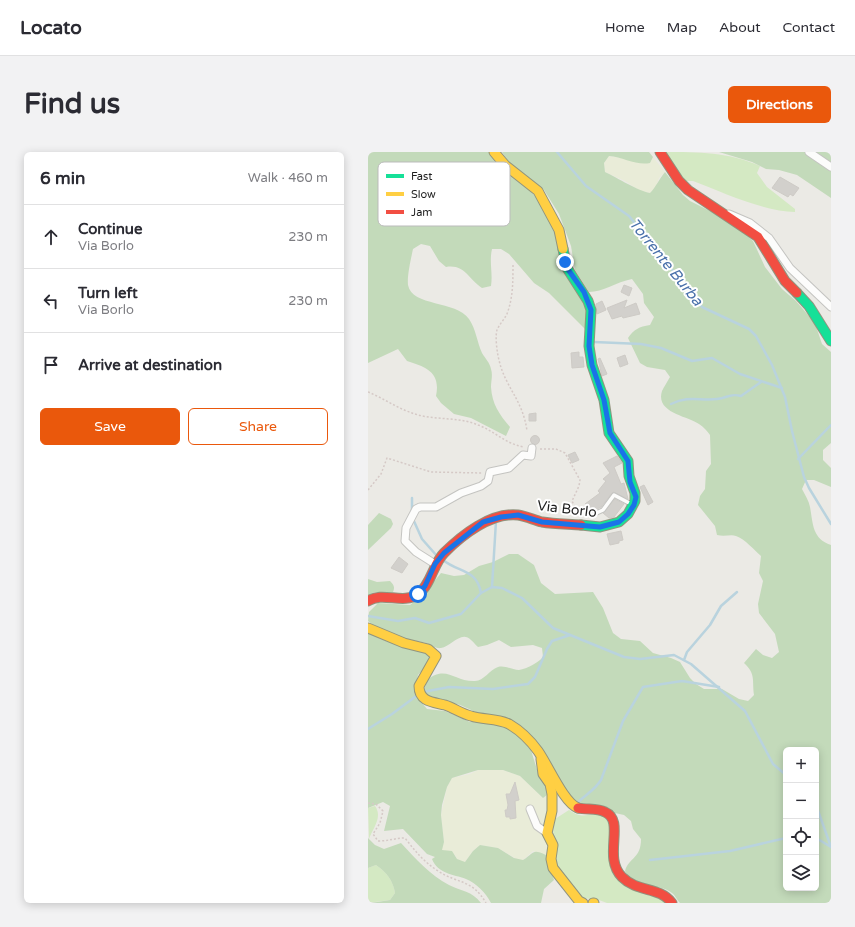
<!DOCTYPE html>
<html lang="en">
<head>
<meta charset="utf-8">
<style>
  :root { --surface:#fff; --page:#f2f2f3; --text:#2b2b33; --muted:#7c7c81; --line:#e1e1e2; --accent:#ea580c }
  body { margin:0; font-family:"Varela Round",sans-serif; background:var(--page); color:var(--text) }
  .controls { position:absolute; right:12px; bottom:12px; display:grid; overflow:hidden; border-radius:6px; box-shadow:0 2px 10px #0003 }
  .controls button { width:36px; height:36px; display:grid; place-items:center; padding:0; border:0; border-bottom:1px solid var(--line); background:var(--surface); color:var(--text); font:20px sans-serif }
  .stop { position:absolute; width:12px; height:12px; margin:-9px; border:3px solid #1a73e8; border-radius:50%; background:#fff }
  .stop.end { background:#1a73e8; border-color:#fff; box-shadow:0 1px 4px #0008 }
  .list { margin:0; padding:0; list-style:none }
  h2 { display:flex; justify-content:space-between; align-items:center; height:52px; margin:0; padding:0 16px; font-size:17px }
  h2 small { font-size:13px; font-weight:400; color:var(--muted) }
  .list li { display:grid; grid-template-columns:26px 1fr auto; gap:12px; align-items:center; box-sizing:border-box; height:64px; padding:0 16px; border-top:1px solid var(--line) }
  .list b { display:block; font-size:15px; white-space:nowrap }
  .list p { margin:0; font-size:13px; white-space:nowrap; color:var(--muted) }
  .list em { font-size:13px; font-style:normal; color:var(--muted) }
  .actions { display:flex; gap:8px; padding:12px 16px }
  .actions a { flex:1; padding:9px 0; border:1px solid var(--accent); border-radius:6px; text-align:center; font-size:14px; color:var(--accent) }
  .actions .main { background:var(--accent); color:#fff }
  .icon { flex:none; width:22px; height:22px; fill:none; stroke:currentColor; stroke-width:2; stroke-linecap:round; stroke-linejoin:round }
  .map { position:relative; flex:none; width:463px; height:751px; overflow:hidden; border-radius:6px }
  header { display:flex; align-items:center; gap:24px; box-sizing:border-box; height:56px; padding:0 20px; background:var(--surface); border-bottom:1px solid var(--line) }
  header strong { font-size:19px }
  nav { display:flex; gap:22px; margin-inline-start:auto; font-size:14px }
  .intro { display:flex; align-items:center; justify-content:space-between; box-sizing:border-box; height:96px; padding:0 24px }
  h1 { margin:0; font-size:28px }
  .button { padding:10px 18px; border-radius:6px; background:var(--accent); color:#fff; font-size:14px; font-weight:700 }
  main { display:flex; gap:24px; padding:0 24px }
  aside { flex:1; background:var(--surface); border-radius:6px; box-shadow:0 2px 10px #0003 }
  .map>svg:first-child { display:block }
  .farmland { fill:#e9ecd8 }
  .grass { fill:#d4e9c3 }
  .forest { fill:#c3daba; fill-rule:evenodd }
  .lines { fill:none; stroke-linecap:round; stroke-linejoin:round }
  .stream { stroke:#b9d3de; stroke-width:2.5 }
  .building { fill:#d2d0cc; stroke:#cecbc6 }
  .lane-casing { stroke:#c4c4c1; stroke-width:5.5 }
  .street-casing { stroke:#c4c4c1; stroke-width:9 }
  .fast-casing { stroke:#91947e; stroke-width:11 }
  .slow-casing { stroke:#91947e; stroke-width:11 }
  .jam-casing { stroke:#91947e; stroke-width:11 }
  .path { stroke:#d5c9c6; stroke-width:1.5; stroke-dasharray:2 2; stroke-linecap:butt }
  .lane { stroke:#fcfcfb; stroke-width:3.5 }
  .street { stroke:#fcfcfb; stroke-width:7 }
  .fast { stroke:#16e098; stroke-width:9 }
  .slow { stroke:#ffcf43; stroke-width:9 }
  .jam { stroke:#f24e42; stroke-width:9 }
  .route { stroke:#1a73e8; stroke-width:5 }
  .labels { text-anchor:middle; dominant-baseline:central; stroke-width:4; stroke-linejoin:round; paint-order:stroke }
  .street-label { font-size:14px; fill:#1d1d1d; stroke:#fff }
  .water-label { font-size:15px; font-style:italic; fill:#4a71ab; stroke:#fff }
  .key { fill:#fff; stroke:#bbb; stroke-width:1 }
  .key-label { font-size:11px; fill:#1d1d1d }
</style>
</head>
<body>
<header>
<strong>Locato</strong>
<nav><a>Home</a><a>Map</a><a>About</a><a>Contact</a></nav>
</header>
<div class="intro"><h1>Find us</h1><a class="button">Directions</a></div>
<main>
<aside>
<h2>6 min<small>Walk · 460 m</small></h2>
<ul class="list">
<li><svg class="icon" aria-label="ahead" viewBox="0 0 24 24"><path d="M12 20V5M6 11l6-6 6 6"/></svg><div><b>Continue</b><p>Via Borlo</p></div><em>230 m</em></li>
<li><svg class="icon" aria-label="left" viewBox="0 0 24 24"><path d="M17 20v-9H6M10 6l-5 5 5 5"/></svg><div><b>Turn left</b><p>Via Borlo</p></div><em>230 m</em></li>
<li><svg class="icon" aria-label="arrive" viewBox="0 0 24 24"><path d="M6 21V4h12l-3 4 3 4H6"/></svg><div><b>Arrive at destination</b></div></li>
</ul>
<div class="actions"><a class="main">Save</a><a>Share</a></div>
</aside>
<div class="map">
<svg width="463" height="751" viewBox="0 0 463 751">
  <rect width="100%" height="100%" fill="#ebeae5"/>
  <!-- farmland -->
  <g class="farmland">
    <path d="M241,4L282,11L285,5L297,20L291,26L288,35L282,41L272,39L257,29L237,20L236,11Z"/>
    <path d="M110,618H135L152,624L175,646L179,643L180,707L165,699L155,708H150L130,696L112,693L105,699L97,710H93L89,707L87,703L73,698L76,690L73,663L79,635L84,626L102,622Z"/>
  </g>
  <!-- grass -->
  <g class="grass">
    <path d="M296,0C330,0 361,0 392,14L389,21L399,35L427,57V60C397,60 354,40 325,29H316Z"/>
    <path d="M7,654C15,665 5,676 1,687L0,656Z"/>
    <path d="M201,658C216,668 217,661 231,663C248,666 243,701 243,714L274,742L292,745L300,751H239L231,748L214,746L190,717L188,709L189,698L185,680L187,667Z"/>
    <path d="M8,713C18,720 25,728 27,741L22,748L0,751V716Z"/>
  </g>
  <!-- forest -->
  <g class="forest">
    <path d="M0,0H123L171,48L187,79L219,154V170L217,177L181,141L166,131L141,102L133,97H124C121,110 125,121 123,134L114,136C100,127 97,112 78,115L71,109L62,94L53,92L45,97C43,107 39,123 40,133C44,155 88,148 101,167C108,177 109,190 114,201C117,206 122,211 123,217C125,223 123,229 123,235C124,252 131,262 142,275L138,284L103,266L86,262L73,251L68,244C73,220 58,215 39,209L30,197L0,211Z"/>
    <path d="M134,0H281L285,5L282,11C269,14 255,5 241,4L236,11L237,20C250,26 270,39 282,41C288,35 291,27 297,20L315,43L322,49L356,66L372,76L385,89L397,115L414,137L428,149L447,171L454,192L463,200V291L455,298V308L463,316V335L446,328H438L434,337C437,343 441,349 442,355C445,371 444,387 463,393V751H312C309,748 307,743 304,741C289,729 269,741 257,719C261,705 273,707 273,687L265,677L263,669L256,663L215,654L198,641L166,586L92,553L60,544L55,540L60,527C79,513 87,530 107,529C116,529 121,518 130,515C137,513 144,518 151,518C159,517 171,510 175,505L174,496L165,493L143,495L131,488L119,493L110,495C107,493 106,490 103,488C93,478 83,495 73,496C68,497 63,493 58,491C36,486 19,484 0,469L1,460L10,451L42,453L56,442L73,421L86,424L96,423L111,414L125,410L141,402H150L166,413L173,431L187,442L225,440L235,456L245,481L253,487L272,489L285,501L303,506L312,510L322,526L328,532L336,537H354L371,547L380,549L386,543C384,528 388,522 376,511L388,497L395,503L404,506L411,500L407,482L391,461L390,452L395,429L391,421L393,404C386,398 377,387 368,384C363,382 357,385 349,383L347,374L330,353L332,344L337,337L338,319L343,312L342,283C339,279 336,275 331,272C320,264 287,261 294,239C296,235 299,230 302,225L297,218L279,215L272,211L260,186C266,177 271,175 282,173L286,165L276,151L275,142L264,127C248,130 235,140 221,140L207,118L203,94L191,62L176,38L140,9ZM418,598H448V736H418Z"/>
    <path d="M351,0H463V46L429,23L411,18L398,17L384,10Z"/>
    <path d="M11,361L23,367L25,372L23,376L0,398V373Z"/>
    <path d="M0,427L9,430L22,429C26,433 27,435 25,440H6L0,444Z"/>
    <path d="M0,481L18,489L59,500L62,505L59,513L50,523L47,540L53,550L59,557L77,559L102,570L114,569L143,577L162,595L171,624L179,636V643L175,646L152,624L135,618H110L84,626L79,635L74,653L73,663L76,690L74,698L84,699L89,707L97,710L105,699L112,693L130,696L146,706L155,708C166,701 164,696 178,703L186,728L176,737L173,751H123C118,741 108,731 98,727C85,722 70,722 64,707L67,705L59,702L35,677L16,679L22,654L15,650L0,656Z"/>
    <path d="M0,686L7,693L16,697L33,691C48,707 62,723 81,733C93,739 104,739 113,751H3L22,748L27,741C25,728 18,720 8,713L0,716Z"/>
  </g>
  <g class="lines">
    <!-- stream -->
    <g class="stream">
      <path d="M189,0L218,34L261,64L334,155L381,177L388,184L404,213L417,245L424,279L436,325L441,336L463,372"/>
      <path d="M226,190L273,192L293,196L324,209L344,206L372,222L414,236"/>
      <path d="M303,252C321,243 331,249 349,247C360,246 361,241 373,244L393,230"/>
      <path d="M430,307L463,273"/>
      <path d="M44,346V360"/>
      <path d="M45,367L54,387L69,404"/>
      <path d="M75,408C91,421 109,417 113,441"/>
      <path d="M124,435L128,369"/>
      <path d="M0,464L30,469L47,466L61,471L93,462L113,441L124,435L134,436L154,446L185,476L256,505L272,507L306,503L323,512L377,559L405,612L418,623"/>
      <path d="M316,508L319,500L342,473L353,454L369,440"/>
      <path d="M55,540L81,535L125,537L160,532L167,525L179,497L184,489L202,483"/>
      <path d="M0,577L24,562L51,542"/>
      <path d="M208,652C217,643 227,638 233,628L255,569L275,535L314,529L351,535"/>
      <path d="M448,653L463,695"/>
      <path d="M448,686L463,695"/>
      <path d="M282,708L362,699L418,686"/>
    </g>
  </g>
  <!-- building -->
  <g class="building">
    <path d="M412,25L431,36L425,44L422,42L420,45L404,36Z"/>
    <path d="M256,133L264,136L261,144L253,140Z"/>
    <path d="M259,148L256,156L268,151L272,162L255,166L254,164L244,167L239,156Z"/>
    <path d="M234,149L238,158L229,162L228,152Z"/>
    <path d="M211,200V205H215L216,215L204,216L203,201Z"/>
    <path d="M257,203L260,212L252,215L249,206Z"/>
    <path d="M232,206L239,222L234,224L230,207Z"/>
    <path d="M168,261V269H161V262Z"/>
    <circle cx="167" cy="288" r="4.5"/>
    <path d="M207,300L211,308L204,311L200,303Z"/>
    <path d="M249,304L254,311L246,315L253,332L256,331L260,347L245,340L233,355L225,359L217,352L232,341L230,339L238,329L235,327L242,321L235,311Z"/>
    <path d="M276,333L285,350L280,353L272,335Z"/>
    <path d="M247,347L256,352L246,365L241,366L235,361Z"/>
    <path d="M253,379L255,388L251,389V391L242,393L239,382Z"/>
    <path d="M31,405L40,412L34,421L23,416Z"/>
    <path d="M147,630L151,648L147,649L148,666L142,667V665H138L137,658H139L140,653L138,642H142Z"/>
  </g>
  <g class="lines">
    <!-- lane casing -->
    <g class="lane-casing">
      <path id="lane" d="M217,357L224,363L235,358L246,343L263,352"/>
    </g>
    <!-- street casing -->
    <g class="street-casing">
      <g id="street">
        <path d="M441,0L463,15"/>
        <path d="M361,62L382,71L401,86L422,116L463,155"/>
        <path d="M67,412L48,400L37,389L38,376L48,357L52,355H68L93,341L113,334L120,329L122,320L141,316L155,303L163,304L164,296"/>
        <path d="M162,657L169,674L179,681"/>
      </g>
    </g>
    <!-- fast casing -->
    <g class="fast-casing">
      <g id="fast">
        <path d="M195,97L199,116L220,149L223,158L221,194L224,213L236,248L241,281L260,309L261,324L267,341V349L260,362L251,370L232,375L213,373"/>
        <path d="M429,141L441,154L463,189"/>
      </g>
    </g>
    <!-- slow casing -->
    <g class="slow-casing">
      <g id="slow">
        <path d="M126,0L137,13L170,39L191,78L195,97"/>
        <path d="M0,476L36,491L60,497L68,504L51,534C51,550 65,550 77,553C86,556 94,562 103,564C116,568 129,566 141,572C153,579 162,588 170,599C180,613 196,651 210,656"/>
        <path d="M173,607L175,622L182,632L184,642V659L179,681L185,693L183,707L185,716L211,749L215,751"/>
        <path d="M225,751H226"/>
      </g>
    </g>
    <!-- jam casing -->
    <g class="jam-casing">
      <g id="jam">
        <path d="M292,0L311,29L320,38L390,85L417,129L429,141"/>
        <path d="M0,449C15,439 35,453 50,442C63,433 65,412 76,401C94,383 123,360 150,363C158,364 166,368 174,370C186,372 200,372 213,373"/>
        <path d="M210,656C219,658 229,656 237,660C258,669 234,705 254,725C270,741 291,734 304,751"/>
      </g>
    </g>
    <!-- path -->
    <g class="path">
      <path d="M145,113C145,129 145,144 140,159C138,166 132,171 129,178C127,184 129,201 131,208C137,235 155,248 159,279"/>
      <path d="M0,240C15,246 29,256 44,261C65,269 89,264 110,273C127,279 137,292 156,295"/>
      <path d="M172,297H188L197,301L212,328L211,334L204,349L207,355L212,356"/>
      <path d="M0,338L13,322L19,306L63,320L114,321"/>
      <path d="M0,651L8,652L15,659L12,671L5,682L10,689C20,689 28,686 37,686C47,699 56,710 70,719C90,732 104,727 118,751"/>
    </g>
    <!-- lane -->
    <use href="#lane" class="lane"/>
    <!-- street -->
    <use href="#street" class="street"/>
    <!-- fast -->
    <use href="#fast" class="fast"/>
    <!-- slow -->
    <use href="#slow" class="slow"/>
    <!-- jam -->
    <use href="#jam" class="jam"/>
  </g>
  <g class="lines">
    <!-- route -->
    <path class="route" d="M50,442L57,434L67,412L76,401L115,370L133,365L150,363L174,370L232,375L251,370L260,362L266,353L268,345L262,330L260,309L242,281L236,248L224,213L221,194L223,158L216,140L199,116L197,110"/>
  </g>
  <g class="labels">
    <!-- street labels -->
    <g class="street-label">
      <text transform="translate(199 357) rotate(7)">Via Borlo</text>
    </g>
    <!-- water labels -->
    <g class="water-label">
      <text transform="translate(298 110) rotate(51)">Torrente Burba</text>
    </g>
  </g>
  <!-- legend -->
  <rect x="10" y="10" width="132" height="64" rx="6" class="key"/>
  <rect x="18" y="22" width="18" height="4" fill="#16e098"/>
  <rect x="18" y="40" width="18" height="4" fill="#ffcf43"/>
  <rect x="18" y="58" width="18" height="4" fill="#f24e42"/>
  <g class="key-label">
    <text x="43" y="28">Fast</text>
    <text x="43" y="46">Slow</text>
    <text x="43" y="64">Jam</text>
  </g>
</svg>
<div class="controls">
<button>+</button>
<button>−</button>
<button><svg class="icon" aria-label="locate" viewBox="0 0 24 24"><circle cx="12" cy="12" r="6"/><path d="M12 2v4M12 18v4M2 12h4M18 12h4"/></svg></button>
<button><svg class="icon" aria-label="layers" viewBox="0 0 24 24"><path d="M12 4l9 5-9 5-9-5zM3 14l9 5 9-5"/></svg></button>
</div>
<div class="stop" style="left:50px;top:442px"></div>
<div class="stop end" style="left:197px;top:110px"></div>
</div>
</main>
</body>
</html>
